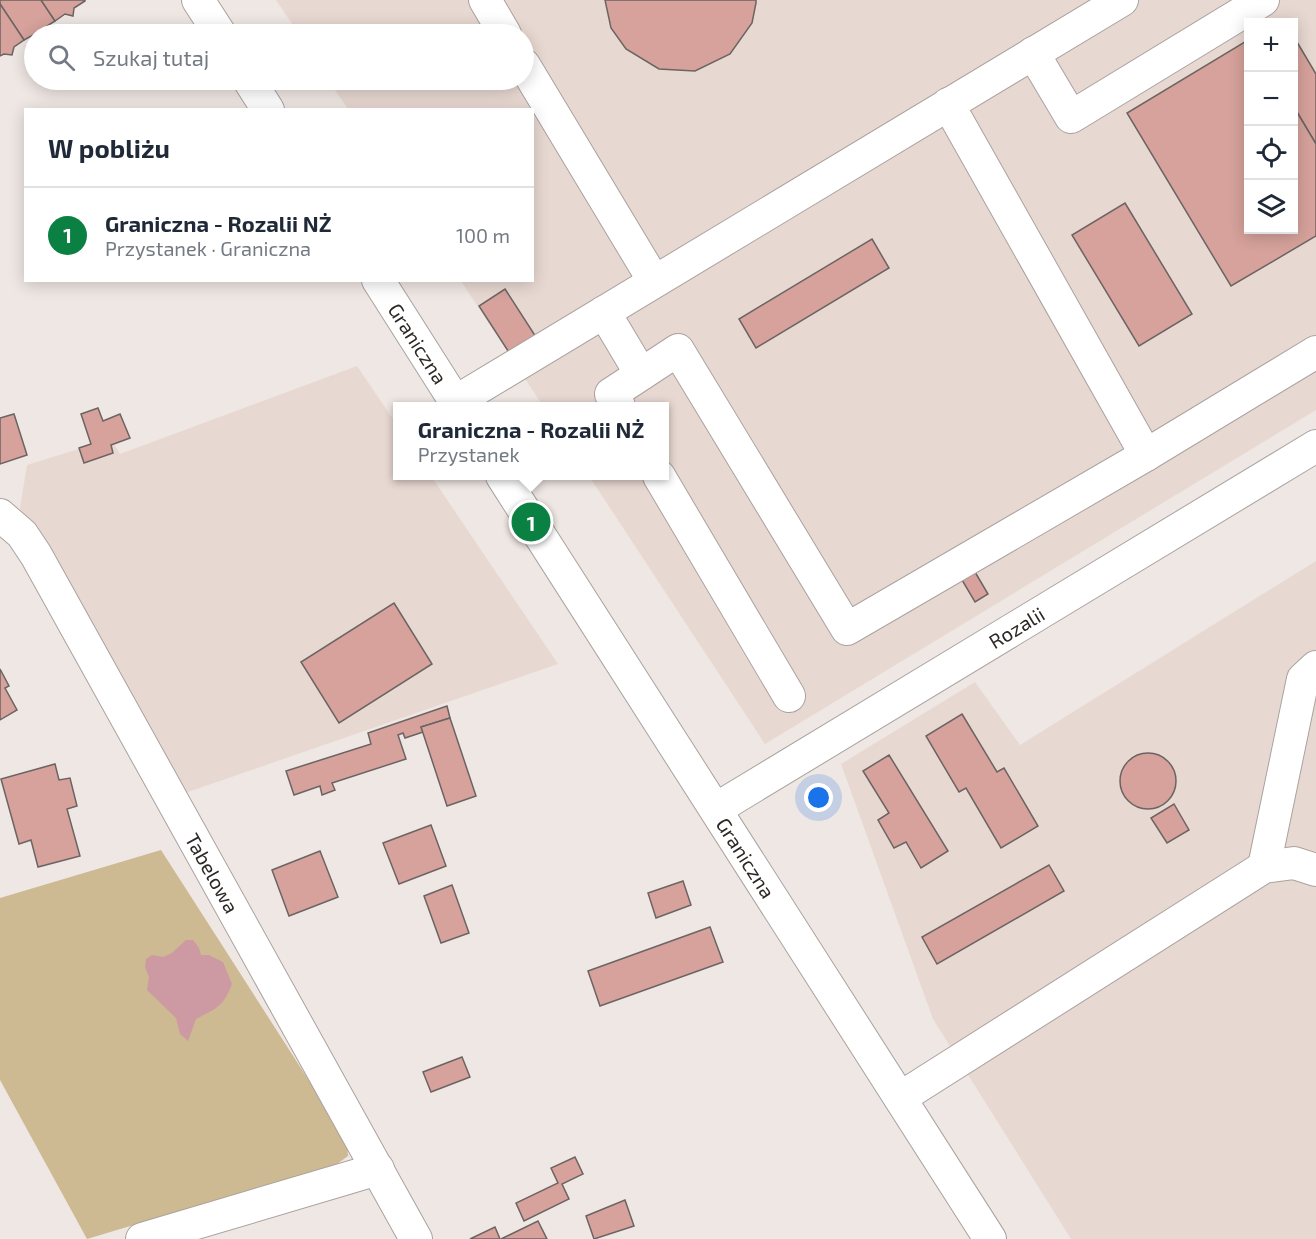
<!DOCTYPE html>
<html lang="pl">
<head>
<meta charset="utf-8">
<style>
  :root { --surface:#fff; --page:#f2f2f3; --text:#1f2937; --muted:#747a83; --line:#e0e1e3; --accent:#0b8043 }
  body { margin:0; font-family:"Exo 2",sans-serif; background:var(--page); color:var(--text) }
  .controls { position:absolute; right:18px; top:18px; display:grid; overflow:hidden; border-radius:0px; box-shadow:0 3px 15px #0003 }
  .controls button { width:54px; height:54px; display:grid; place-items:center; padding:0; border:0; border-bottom:2px solid var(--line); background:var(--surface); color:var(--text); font:30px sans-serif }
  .you { position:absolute; left:819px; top:798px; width:21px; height:21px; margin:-15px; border:4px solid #fff; border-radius:50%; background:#1a73e8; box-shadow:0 0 0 9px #1a73e833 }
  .badge { display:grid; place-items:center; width:39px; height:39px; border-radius:50%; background:var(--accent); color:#fff; font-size:20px; font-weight:700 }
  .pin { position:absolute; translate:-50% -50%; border:3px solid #fff; box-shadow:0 2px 6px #0006 }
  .popup { position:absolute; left:393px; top:402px; width:276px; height:78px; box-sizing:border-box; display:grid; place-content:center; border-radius:0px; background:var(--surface); filter:drop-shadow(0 2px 4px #0005); font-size:20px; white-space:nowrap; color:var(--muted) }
  .popup b { font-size:22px; color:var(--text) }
  .popup::after { content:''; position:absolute; left:50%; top:100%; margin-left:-12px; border:12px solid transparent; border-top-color:var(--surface) }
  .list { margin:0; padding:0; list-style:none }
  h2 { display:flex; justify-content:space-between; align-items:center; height:78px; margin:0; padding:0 24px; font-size:26px }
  h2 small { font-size:20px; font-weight:400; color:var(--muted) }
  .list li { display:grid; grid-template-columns:39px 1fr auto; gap:18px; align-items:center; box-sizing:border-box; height:96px; padding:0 24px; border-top:2px solid var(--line) }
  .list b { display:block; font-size:22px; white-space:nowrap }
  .list p { margin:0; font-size:20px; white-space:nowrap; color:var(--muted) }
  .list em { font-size:20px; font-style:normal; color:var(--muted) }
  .icon { flex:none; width:33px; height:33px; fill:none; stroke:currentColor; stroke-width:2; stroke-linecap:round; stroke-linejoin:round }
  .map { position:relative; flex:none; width:1316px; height:1239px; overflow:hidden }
  .search { position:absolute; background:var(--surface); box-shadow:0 3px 15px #0003; left:24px; top:24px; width:510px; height:66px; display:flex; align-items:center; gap:15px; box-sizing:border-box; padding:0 21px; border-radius:33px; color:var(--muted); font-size:22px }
  .panel { position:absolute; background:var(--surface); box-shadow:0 3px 15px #0003; left:24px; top:108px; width:510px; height:174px; border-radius:0px }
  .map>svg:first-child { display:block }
  .built { fill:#e8d8d2; fill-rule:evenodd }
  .green { fill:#cdba92 }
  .water { fill:#cd99a2 }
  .building { fill:#d6a29b; stroke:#6c6463; stroke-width:1.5 }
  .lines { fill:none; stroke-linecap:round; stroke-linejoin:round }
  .minor-casing { stroke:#aaa29f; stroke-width:34 }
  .minor { stroke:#fff; stroke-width:32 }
  .labels { text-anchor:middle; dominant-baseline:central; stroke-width:4.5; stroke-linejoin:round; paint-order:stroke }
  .street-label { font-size:20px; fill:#2b2826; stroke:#efe7e3 }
</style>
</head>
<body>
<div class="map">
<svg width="1316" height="1239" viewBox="0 0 1316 1239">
  <rect width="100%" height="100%" fill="#efe7e3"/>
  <!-- built -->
  <g class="built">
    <path d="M276,0H1316V410L765,744L589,476H664V406H543L461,281L532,280V110L348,109L328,80H524V34H299ZM1248,22H1294V230H1248Z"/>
    <path d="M357,366L397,425L398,476H431L558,664L185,793L20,508L27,465L111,439L120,454Z"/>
    <path d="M1316,561V1239H1071L933,1019L841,764L975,682L1020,745Z"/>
  </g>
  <!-- green -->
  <path class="green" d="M161,850L347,1140L348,1156L337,1164L87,1239L0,1080V898Z"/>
  <!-- water -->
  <path class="water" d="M186,940H193L199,948L201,955H209L223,962L232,984C223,1007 217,1008 196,1019L188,1041L180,1034L176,1018L147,990L149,977L145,967L146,959L152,955L163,957L172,953Z"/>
  <!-- building -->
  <g class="building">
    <path d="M0,0H41L55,21L44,28L43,34H35L24,40L0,4Z"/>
    <path d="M41,0H85V1L74,8L73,16L65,14L55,21Z"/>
    <path d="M605,0H756V3L752,23L730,54L695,71L659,69L626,49L611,28Z"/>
    <path d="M0,4L24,40L14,47L12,55L4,54L0,56Z"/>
    <path d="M1294,37L1316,74V144L1294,107Z"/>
    <path d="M1248,40V230H1294V107L1316,144V236L1231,286L1127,113Z"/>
    <path d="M1125,203L1192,314L1139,346L1072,235Z"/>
    <path d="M872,239L889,268L756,348L739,319Z"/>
    <path d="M505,289L536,337L510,354L479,306Z"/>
    <path d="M98,408L103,421L120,414L130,438L111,445L113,453L84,463L79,448L91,444L81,414Z"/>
    <path d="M14,414L27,455L0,464V418Z"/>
    <path d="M975,572L988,594L975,602L962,580Z"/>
    <path d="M394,603L432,664L339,723L301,662Z"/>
    <path d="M0,669L9,686L5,688L17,710L0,720Z"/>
    <path d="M447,706L450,718L421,727L423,732L405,738L403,733L398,735L406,759L332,783L335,790L322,795L320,786L294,795L286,771L371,744L368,733Z"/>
    <path d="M962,714L997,772L1004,768L1038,826L1001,848L966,788L959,792L926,736Z"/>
    <path d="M450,718L476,796L447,806L421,727Z"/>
    <circle cx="1148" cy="781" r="28"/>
    <path d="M889,755L948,851L921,868L906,842L894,848L878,820L889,813L863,771Z"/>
    <path d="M55,764L59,780L70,778L77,806L67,809L80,856L38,867L31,840L19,844L1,779Z"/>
    <path d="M1174,804L1189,830L1167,843L1151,818Z"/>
    <path d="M431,825L446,866L399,884L383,843Z"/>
    <path d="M320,851L338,897L289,916L272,870Z"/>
    <path d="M1049,865L1064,891L937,964L922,937Z"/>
    <path d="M683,881L691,905L656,918L648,893Z"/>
    <path d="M452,885L469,933L441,943L424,896Z"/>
    <path d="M710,927L723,962L600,1006L588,971Z"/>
    <path d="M462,1057L470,1077L431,1092L423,1072Z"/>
    <path d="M575,1157L583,1174L562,1184L569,1199L524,1221L516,1203L558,1183L551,1168Z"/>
    <path d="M625,1200L634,1226L594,1239L586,1216Z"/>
    <path d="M538,1221L547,1239H501Z"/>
    <path d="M495,1227L500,1239H470Z"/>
  </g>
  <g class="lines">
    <!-- minor casing -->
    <g class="minor-casing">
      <g id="minor">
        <path d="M198,0L220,34"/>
        <path d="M485,0L505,34"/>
        <path d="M1033,53L1071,117L1263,0"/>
        <path d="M524,65L654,281"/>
        <path d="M249,80L268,110"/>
        <path d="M948,104L1146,455"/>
        <path id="s1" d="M378,280L458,406"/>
        <path d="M604,312L641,374"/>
        <path d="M455,402L1122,0"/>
        <path d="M619,406L611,394L678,350L847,629L1146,455L1316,352"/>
        <path id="s2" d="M502,476L990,1239"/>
        <path d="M659,476L789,696"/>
        <path id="s3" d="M0,515L22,534L36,555L416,1239"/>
        <path id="s4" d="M716,809L1316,446"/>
        <path d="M1264,867L1303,679L1316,667"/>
        <path d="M900,1098L1264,867L1294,863L1316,870"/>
        <path d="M142,1239L378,1169"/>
      </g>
    </g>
    <!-- minor -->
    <use href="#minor" class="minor"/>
  </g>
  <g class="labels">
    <!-- street labels -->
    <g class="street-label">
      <text stroke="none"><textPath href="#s1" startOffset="75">Graniczna</textPath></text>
      <text stroke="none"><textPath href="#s4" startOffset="351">Rozalii</textPath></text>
      <text stroke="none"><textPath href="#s2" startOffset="453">Graniczna</textPath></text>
      <text stroke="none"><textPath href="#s3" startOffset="418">Tabelowa</textPath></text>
    </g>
  </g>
</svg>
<div class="controls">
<button>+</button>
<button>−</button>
<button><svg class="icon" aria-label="locate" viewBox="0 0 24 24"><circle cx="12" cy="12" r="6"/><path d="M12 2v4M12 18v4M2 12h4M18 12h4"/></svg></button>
<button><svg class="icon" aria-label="layers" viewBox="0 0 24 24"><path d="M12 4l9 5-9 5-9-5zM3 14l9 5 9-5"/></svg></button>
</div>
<div class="you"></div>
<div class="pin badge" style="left:531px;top:522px">1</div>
<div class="popup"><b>Graniczna - Rozalii NŻ</b>Przystanek</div>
<div class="search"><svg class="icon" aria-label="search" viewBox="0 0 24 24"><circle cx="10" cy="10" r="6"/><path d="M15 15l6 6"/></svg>Szukaj tutaj</div>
<section class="panel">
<h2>W pobliżu<small></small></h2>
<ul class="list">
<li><span class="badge">1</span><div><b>Graniczna - Rozalii NŻ</b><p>Przystanek · Graniczna</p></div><em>100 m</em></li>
</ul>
</section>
</div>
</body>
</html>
